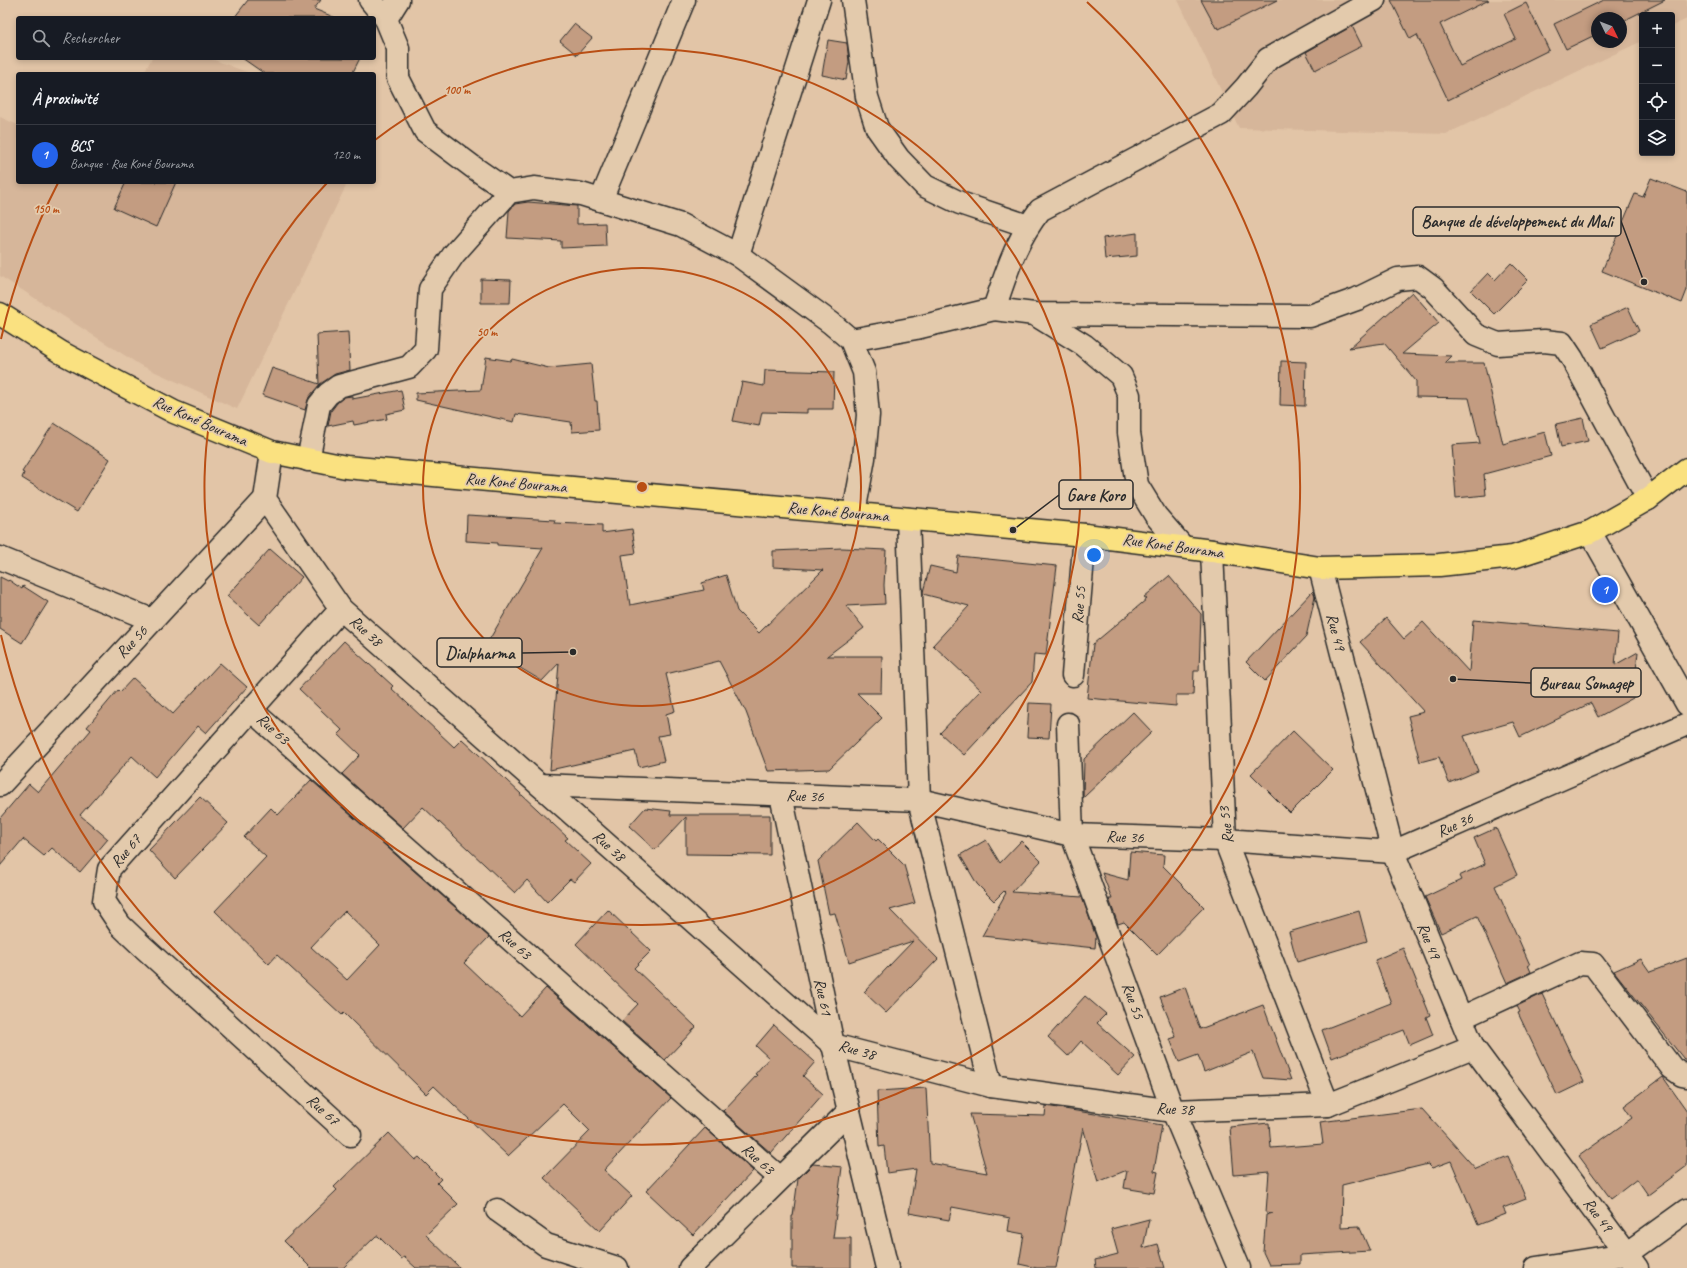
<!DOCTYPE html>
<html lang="fr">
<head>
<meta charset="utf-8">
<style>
  :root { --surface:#171b24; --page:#242831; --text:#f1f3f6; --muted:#9ea1a6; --line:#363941; --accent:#2563eb }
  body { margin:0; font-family:Caveat,sans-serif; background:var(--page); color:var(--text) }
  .controls { position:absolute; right:12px; top:12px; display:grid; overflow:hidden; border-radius:4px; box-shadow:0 2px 6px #0003 }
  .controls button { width:36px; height:36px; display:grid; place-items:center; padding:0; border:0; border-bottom:1px solid var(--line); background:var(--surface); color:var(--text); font:20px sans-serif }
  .compass { position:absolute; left:1591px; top:12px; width:36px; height:36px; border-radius:50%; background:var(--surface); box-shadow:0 2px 6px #0003; rotate:133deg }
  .you { position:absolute; left:1094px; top:555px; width:14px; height:14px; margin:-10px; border:3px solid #fff; border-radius:50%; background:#1a73e8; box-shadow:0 0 0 6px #1a73e833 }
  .badge { display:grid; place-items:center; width:26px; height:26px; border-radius:50%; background:var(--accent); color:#fff; font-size:13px; font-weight:700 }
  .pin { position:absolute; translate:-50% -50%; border:2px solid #fff; box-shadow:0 1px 4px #0006 }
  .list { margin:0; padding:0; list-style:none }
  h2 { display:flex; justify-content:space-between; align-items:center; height:52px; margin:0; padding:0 16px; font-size:17px }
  h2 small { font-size:13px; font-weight:400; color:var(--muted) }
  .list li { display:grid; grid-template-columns:26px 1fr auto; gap:12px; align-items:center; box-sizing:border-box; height:60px; padding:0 16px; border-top:1px solid var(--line) }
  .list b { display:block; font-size:15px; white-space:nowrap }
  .list p { margin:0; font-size:13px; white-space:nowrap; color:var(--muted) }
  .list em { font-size:13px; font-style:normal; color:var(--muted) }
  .icon { flex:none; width:22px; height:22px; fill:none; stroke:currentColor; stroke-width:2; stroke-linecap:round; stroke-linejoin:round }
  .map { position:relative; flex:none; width:1687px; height:1268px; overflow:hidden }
  .search { position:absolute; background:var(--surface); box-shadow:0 2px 6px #0003; left:16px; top:16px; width:360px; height:44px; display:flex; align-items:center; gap:10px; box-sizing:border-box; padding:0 14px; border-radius:4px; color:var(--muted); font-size:15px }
  .panel { position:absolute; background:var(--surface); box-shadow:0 2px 6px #0003; left:16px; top:72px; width:360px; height:112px; border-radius:4px }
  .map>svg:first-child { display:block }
  .built { fill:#d6b69a; fill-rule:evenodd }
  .building { fill:#c39c81; stroke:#2b2b2b; fill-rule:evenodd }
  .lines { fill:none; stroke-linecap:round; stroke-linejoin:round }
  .minor-casing { stroke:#2b2b2b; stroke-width:25 }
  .highway-casing { stroke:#2b2b2b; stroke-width:25 }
  .minor { stroke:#e3caac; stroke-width:22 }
  .highway { stroke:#fae180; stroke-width:22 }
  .ring { fill:none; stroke:#b94e14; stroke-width:2 }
  .labels { text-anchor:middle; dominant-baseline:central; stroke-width:3.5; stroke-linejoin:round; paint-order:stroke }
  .street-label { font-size:16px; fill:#2b2b2b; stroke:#e3caac }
  .centre { fill:#b94e14; stroke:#e3caac; stroke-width:2 }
  .ring-label { font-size:12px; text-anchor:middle; font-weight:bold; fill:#b94e14; stroke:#e3caac; stroke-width:3.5; stroke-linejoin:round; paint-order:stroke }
  .leader { fill:none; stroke:#2b2b2b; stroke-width:1.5 }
  .callout-dot { fill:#2b2b2b; stroke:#e3caac; stroke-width:1.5 }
  .callout { fill:#e3caac; stroke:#2b2b2b; stroke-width:1.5 }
  .callout-label { font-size:17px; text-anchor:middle; font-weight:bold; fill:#2b2b2b }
</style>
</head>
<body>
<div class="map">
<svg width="1687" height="1268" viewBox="0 0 1687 1268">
  <rect width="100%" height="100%" fill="#e2c5a7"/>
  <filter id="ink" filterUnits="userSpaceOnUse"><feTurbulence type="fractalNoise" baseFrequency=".025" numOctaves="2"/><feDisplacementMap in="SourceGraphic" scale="8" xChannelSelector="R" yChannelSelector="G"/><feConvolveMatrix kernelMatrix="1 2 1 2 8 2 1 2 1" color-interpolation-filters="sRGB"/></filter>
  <g filter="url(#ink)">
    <!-- built -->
    <g class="built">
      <path d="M1178,0H1687V19L1672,26V15H1642V41L1446,134L1239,128ZM1597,18H1621V42H1597Z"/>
      <path d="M152,58H209L252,74H143Z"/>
      <path d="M0,117L18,125V182H348L237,409L140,365L0,276Z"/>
    </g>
    <!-- building -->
    <g class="building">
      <path d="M248,0H321L314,9L336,18H234Z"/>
      <path d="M1201,0H1277L1219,29L1218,27L1216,28Z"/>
      <path d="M1391,0H1489L1440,24L1460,66L1516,39L1504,14L1526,3L1549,50L1448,100L1417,35L1410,39Z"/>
      <path d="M1604,0H1665L1621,22V18H1597V34L1566,49L1554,24Z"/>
      <path d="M574,24L592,38L577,55L560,41Z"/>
      <path d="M1352,26L1362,46L1315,70L1306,52Z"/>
      <path d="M828,40L847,43L849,62L846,80L822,75Z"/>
      <path d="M242,58H360L352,74H265Z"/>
      <path d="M1651,178L1687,192V290L1682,303L1602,271L1635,194L1643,197Z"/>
      <path d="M126,182H176L156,227L114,208Z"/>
      <path d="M528,202L577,206V224L605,223L606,246L561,248V241L507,238L509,211L515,204Z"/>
      <path d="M1137,233V256L1105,259L1103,238Z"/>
      <path d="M1511,263L1528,280L1494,314L1471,291L1488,273L1495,280Z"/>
      <path d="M481,279L511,280L510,303H481Z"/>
      <path d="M1412,292L1439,323L1402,354L1452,356L1445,363H1484L1503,444L1545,432L1551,456L1484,474L1486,495L1456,498L1452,445L1480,443L1469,398L1416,397V381L1384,343L1349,348Z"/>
      <path d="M1628,307L1639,331L1602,348L1591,324Z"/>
      <path d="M348,332L350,370L335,374L320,384L309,397L305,410L262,395L272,368L319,384L317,334Z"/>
      <path d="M486,357L511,361L512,359L549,368L591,364L595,401H597L599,430L572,432L571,422L516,414L514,422L416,400V393L481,390Z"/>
      <path d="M1281,361L1306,362L1305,406L1280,405Z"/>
      <path d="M765,370L834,372L833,409H807V413L762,412L759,426L733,421L742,382L764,386Z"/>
      <path d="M401,390L405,410L386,414L387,419L354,425L353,421L328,426L331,411L337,403L344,397L352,396V399Z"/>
      <path d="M1583,418L1588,441L1561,447L1556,424Z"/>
      <path d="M54,423L110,459L77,512L22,478L24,473L22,472Z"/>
      <path d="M467,515L555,520L554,523L602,525V533L632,529L636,553L622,555L630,605L704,590L702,583L726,575L737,611L759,633L823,570L773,567V551L842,548L886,550L884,585L885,604L846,606L864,628L827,656H882L881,693H857L882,718L829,769L768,771L746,712L719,661L666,674L675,711L666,714L670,734L658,736L664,761L639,767L635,751L550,770L559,663L542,681L485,647L543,548L497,545V543L466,541Z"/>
      <path d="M270,549L302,577L259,625L227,596Z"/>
      <path d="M958,556L1057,566L1046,655L1034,654L1032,682L964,755L940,733L981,690L933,645L969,606L923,594V592L930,566L956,572Z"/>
      <path d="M1169,576L1201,614L1199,671H1194L1193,695H1176V706L1087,698L1093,644L1147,599L1144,597Z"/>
      <path d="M0,577L8,581L9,580L22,589L23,586L48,602L22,643L0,629Z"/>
      <path d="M1313,591L1315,597L1306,637L1265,681L1246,662Z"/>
      <path d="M1386,618L1404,639L1423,622L1469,672L1473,620L1618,633L1615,665L1638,652L1633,698L1598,717L1591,703L1520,737L1513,722L1464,736L1478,771L1449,783L1439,757L1420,762L1408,716L1424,712L1360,642Z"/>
      <path d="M344,641L393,686L391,688L454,747L462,739L521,794L520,795H522L568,838L565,840L591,864L574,882L570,879L547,902L527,880L515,893L423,807L403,828L342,774L360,755L338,734L342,730L299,689Z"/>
      <path d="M220,663L247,687L206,733L198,726L155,777L132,756L80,815L108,839L80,872L52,848L44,856L23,839L0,866V818L29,784L38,792L91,730L87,727L118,690L120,692L133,678L173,714Z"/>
      <path d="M1029,703L1051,704L1049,738L1027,737Z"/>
      <path d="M1133,712L1152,732L1083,798L1084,759Z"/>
      <path d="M1293,731L1333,770L1290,813L1251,774Z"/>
      <path d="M311,780L489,937L464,963L520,1016L546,988L671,1098L604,1170L632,1196L600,1231L544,1178L590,1131L563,1104L508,1156L434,1086L426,1094L344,1013L342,1015L277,955L269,964L215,911L266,857L244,837L271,808L278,815ZM345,911L380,945L347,980L311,947Z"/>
      <path d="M200,797L228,823L175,878L149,850Z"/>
      <path d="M645,808L671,811L670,815H770V855L686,854V817L655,850L629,826Z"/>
      <path d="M858,822L876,841L878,839L904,865L915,903L890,910L938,959L886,1013L864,992L913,941L849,962L835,913L829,914L818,861Z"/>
      <path d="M1496,828L1517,875L1495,886L1530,965H1528L1531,972L1507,983L1477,916L1441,933L1425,897L1461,880L1459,876L1485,864L1474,838Z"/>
      <path d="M986,840L1000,863L1021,841L1041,861L1012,892L1082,897L1096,937L1095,948L982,936L1006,893L1004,891L994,901L977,884L960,855Z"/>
      <path d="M1130,852L1164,855L1163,866L1204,907L1157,955L1124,922L1118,924L1109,899H1112L1102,873L1128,880Z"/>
      <path d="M608,910L651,951L634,968L696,1027L665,1060L622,1021L638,1004L576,944Z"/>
      <path d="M1359,911L1367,941L1297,962L1289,932Z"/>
      <path d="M1403,948L1430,1015L1426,1017L1433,1035L1410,1045L1404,1030L1332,1058L1322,1030L1391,1003L1375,960Z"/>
      <path d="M1687,958V1063L1614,971L1641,959L1650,972Z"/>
      <path d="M1185,987L1200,1029L1263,1005L1291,1080L1263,1078L1253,1052L1204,1072L1198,1055L1179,1062L1170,1039L1176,1037L1160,997Z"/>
      <path d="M1542,994L1584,1082L1557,1095L1518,1013L1520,1012L1517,1006Z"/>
      <path d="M1085,996L1106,1014L1097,1023L1135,1057L1118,1075L1081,1041L1068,1056L1048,1037Z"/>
      <path d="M774,1025L815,1062L803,1076L823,1094L771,1153L723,1111L757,1075L755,1074L769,1058L756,1046Z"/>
      <path d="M1663,1077L1687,1111V1166L1648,1195L1637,1179L1611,1199L1579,1156L1632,1118L1624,1106Z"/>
      <path d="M926,1088L930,1163L987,1173L970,1114L1045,1116L1046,1106L1162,1125L1154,1171L1158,1172L1154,1193L1124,1188L1127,1170L1098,1182L1083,1127L1056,1268H1037L1019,1264L1024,1234L1008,1231L1010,1218L952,1207L949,1220L909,1213L916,1169L887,1173L884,1146L879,1147L877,1091Z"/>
      <path d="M1422,1109L1476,1169L1508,1156L1526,1199L1503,1208L1506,1214L1478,1225L1451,1161L1432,1168L1428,1164L1342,1185L1341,1227L1359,1226L1370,1251L1300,1255V1264L1269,1265L1263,1252L1266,1215L1273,1213L1266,1212L1269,1172L1234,1175L1230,1127L1269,1123L1271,1148L1323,1144L1320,1122Z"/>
      <path d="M705,1128L753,1171L693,1235L646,1191Z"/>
      <path d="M389,1133L415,1160L419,1157L441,1179L437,1183L458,1204L426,1235L460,1268H416L404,1257L401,1259L378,1236H376L343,1268H311L284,1241L337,1190L334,1187Z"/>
      <path d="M813,1164L842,1167L833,1238H851V1268H792V1216H793L798,1179Z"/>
      <path d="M1149,1219L1143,1248L1158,1244L1165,1268H1096L1095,1260L1118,1254L1111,1229Z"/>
    </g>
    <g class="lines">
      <!-- minor casing -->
      <g class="minor-casing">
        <g id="minor">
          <path d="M370,0L386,19L398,48V78L425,131L473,167L509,192"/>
          <path d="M853,0L867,97L877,128L899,159L925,186L960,203L1028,226"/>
          <path d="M386,19L398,0"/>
          <path d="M601,200L684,0"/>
          <path d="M738,255L819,0"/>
          <path d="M994,309L1034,314L1310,316L1357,299L1398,279L1418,277L1433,288L1476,335L1498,344L1544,341L1562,343L1572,358L1648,499"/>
          <path d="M1034,314L1084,345L1121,376L1129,395V433L1137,485L1156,516L1183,547"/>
          <path d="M851,340L916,328L994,309C1007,271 1015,242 1040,210L1221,114L1246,87L1268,59L1374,0"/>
          <path d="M272,452L265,499L341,609L833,1045L991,1086L1173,1111L1328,1105L1473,1047"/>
          <path d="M308,460L319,405L328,394L339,386L409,367L426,349L430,289L454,254L509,192L534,188L581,194L681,225L738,255L831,323L851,340L864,372L868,415L864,458L854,513"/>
          <path d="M908,519L919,800L991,1086"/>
          <path d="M1590,532L1687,704"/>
          <path d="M1212,551L1225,840L1328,1105"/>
          <path d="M0,558L152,620"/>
          <path d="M1320,568L1393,852L1473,1047L1637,1268"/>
          <path d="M341,609L109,869L104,901L120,925L141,945L350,1135"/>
          <path d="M1073,675L1085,535"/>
          <path d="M251,710L780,1178"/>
          <path d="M1068,724L1072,835L1173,1111L1239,1268"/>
          <path d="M0,785L265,499"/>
          <path d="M540,785L919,800L1072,835L1225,840L1393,852L1687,724"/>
          <path d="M781,795L833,1045L887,1268"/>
          <path d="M1461,1018L1580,963L1593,964L1672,1068L1682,1075L1687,1076"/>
          <path d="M497,1210L546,1245L617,1268"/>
          <path d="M690,1268L849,1111"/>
          <path d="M1536,1268L1626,1254L1687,1210"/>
        </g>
      </g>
      <!-- highway casing -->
      <g class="highway-casing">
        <path id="highway" d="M0,314L62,353L174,412L272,452L346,467L1085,535L1212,551L1320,568L1439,565L1513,557L1590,532L1648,499L1687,469"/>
      </g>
      <!-- minor -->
      <use href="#minor" class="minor"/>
      <!-- highway -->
      <use href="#highway" class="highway"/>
    </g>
  </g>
  <!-- distance rings -->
  <g class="ring">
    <circle cx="642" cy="487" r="219"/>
    <path d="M375 140A438 438 0 1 1 327 183"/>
    <path d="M1 339A658 658 0 0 1 58 183M1087 2A658 658 0 1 1 1 635"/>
  </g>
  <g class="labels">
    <!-- street labels -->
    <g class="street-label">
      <text transform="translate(200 421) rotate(24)">Rue Koné Bourama</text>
      <text transform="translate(516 483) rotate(5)">Rue Koné Bourama</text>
      <text transform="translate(838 512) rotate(5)">Rue Koné Bourama</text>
      <text transform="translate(1173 546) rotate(8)">Rue Koné Bourama</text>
      <text transform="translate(1079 605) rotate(-85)">Rue 55</text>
      <text transform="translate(366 631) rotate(42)">Rue 38</text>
      <text transform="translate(1336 632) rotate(76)">Rue 49</text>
      <text transform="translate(132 642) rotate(-47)">Rue 56</text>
      <text transform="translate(273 729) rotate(42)">Rue 63</text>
      <text transform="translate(805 796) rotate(2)">Rue 36</text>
      <text transform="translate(1226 825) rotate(-97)">Rue 53</text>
      <text transform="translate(1455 825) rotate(-24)">Rue 36</text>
      <text transform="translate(1125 837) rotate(2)">Rue 36</text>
      <text transform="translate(609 846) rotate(42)">Rue 38</text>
      <text transform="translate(126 851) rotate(-50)">Rue 67</text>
      <text transform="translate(1429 941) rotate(68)">Rue 49</text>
      <text transform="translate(515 944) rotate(42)">Rue 63</text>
      <text transform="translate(823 997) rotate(78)">Rue 61</text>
      <text transform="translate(1133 1001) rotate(70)">Rue 55</text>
      <text transform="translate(857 1050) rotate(16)">Rue 38</text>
      <text transform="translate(1175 1109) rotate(2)">Rue 38</text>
      <text transform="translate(323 1110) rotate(42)">Rue 67</text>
      <text transform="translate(758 1159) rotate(42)">Rue 63</text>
      <text transform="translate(1598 1215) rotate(53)">Rue 49</text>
    </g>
  </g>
  <circle cx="642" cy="487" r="6" class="centre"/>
  <g class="ring-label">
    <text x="457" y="94">100 m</text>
    <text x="46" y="213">150 m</text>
    <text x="487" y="336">50 m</text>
  </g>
  <!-- callouts -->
  <path class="leader" d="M1644 282L1621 221M1013 530L1059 495M573 652L522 653M1453 679L1531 683"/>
  <g class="callout-dot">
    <circle cx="1644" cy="282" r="4"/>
    <circle cx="1013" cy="530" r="4"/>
    <circle cx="573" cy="652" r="4"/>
    <circle cx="1453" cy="679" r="4"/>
  </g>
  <g class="callout">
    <rect x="1413" y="207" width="208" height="29" rx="4"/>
    <rect x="1059" y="480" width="74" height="29" rx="4"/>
    <rect x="437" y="638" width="85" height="29" rx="4"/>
    <rect x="1531" y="668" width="110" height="29" rx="4"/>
  </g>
  <g class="callout-label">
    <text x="1517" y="227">Banque de développement du Mali</text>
    <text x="1096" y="501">Gare Koro</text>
    <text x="480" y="659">Dialpharma</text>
    <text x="1586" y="689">Bureau Somagep</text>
  </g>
</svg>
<div class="controls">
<button>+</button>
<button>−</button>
<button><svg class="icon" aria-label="locate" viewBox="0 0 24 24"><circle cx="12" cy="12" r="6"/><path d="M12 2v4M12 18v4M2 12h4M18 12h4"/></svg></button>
<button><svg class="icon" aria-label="layers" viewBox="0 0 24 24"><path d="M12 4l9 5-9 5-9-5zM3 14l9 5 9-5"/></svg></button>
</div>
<svg class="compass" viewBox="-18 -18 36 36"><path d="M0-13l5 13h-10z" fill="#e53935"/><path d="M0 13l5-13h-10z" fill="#9ea1a6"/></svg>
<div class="you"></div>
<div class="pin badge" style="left:1605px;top:590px">1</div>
<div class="search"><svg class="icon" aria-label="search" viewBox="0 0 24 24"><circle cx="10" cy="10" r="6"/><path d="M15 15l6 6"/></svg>Rechercher</div>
<section class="panel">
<h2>À proximité<small></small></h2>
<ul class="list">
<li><span class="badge">1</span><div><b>BCS</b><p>Banque · Rue Koné Bourama</p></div><em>120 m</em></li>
</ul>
</section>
</div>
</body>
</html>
